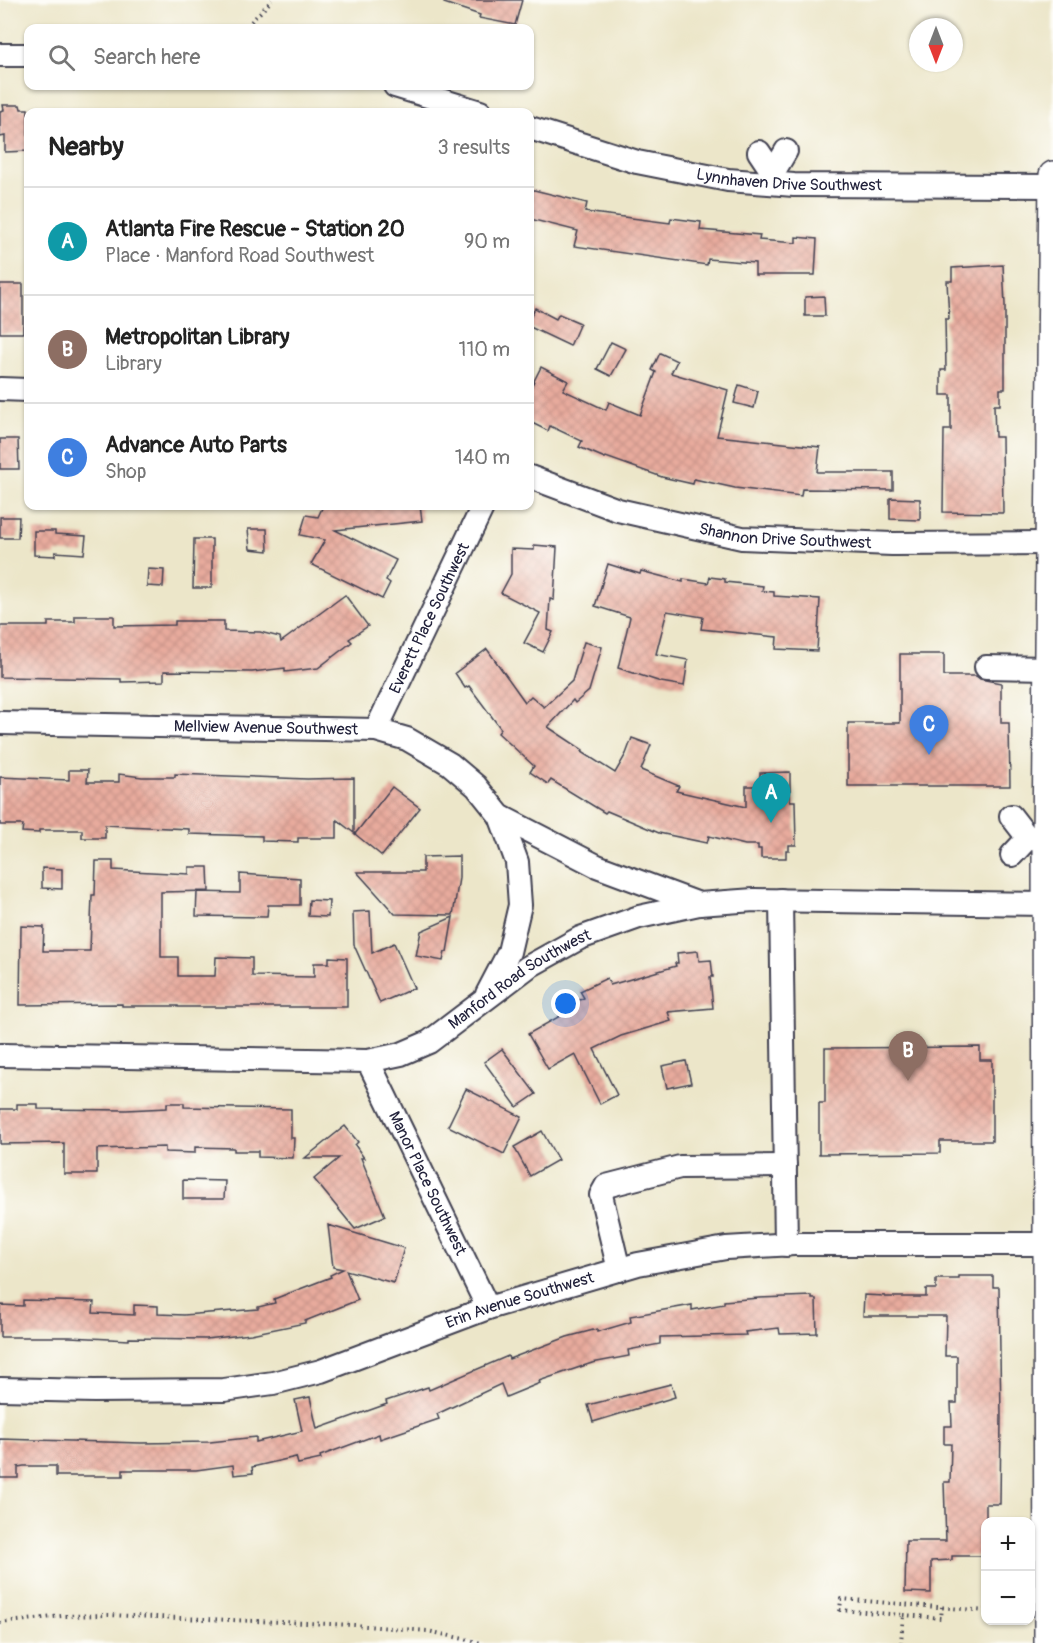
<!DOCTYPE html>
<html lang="en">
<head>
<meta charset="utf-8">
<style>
  :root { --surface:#fff; --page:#f2f2f2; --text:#222; --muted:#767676; --line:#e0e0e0; --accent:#1a73e8 }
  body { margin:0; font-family:Pangolin,sans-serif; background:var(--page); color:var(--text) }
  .controls { position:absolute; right:18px; bottom:18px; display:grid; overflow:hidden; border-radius:12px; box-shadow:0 2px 4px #0004 }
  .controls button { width:54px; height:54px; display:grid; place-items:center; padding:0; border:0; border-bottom:2px solid var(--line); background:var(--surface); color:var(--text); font:30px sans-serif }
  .compass { position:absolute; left:909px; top:18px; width:54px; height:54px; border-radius:50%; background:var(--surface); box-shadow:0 2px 4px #0004; rotate:180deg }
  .you { position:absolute; left:566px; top:1004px; width:21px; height:21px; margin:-15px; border:4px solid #fff; border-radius:50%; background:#1a73e8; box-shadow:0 0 0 9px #1a73e833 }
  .badge { display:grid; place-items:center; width:39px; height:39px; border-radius:50%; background:var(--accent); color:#fff; font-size:20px; font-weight:700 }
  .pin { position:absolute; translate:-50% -50px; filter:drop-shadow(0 2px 3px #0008) }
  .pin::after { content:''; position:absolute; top:32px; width:21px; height:18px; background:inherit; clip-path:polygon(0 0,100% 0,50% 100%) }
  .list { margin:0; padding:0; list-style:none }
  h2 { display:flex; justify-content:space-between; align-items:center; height:78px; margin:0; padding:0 24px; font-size:26px }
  h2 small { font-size:20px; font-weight:400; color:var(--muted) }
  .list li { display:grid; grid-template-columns:39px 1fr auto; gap:18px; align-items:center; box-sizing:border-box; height:108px; padding:0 24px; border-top:2px solid var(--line) }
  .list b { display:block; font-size:22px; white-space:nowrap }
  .list p { margin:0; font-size:20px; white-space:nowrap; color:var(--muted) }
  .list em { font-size:20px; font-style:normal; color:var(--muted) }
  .icon { flex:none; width:33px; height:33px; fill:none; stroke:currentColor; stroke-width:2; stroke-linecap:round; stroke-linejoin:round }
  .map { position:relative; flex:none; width:1053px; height:1643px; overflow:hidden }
  .search { position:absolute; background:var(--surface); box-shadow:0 2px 4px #0004; left:24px; top:24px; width:510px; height:66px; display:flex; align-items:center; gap:15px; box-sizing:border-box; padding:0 21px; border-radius:12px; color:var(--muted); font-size:22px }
  .panel { position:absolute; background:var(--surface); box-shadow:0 2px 4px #0004; left:24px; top:108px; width:510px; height:402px; border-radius:12px }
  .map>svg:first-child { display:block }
  .building { fill:url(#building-cross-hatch) }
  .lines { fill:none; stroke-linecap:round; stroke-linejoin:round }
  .minor-casing { stroke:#403f50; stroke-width:26 }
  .major-casing { stroke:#403f50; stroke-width:30 }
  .path { stroke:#403f50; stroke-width:4; stroke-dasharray:1.5 4.5; stroke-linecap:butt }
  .minor { stroke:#fff; stroke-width:22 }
  .major { stroke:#fff; stroke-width:27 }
  .labels { text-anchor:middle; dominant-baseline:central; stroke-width:4.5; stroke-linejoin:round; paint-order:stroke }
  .street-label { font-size:16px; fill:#22223b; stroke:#fdfcf7 }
</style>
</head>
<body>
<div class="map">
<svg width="1053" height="1643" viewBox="0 0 1053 1643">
  <defs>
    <pattern id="building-cross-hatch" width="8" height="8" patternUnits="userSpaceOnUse" patternTransform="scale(1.5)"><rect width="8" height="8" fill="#e8ab9d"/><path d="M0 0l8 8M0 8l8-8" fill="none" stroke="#c79388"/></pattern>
  </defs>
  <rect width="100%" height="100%" fill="#fdfcf7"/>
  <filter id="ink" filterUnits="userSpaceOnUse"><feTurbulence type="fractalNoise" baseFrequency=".0167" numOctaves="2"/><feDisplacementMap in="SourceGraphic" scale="12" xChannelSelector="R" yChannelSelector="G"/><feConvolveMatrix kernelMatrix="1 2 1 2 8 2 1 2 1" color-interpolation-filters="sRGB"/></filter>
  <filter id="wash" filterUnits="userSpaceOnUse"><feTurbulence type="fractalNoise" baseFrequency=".008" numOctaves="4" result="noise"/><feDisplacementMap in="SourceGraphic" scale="24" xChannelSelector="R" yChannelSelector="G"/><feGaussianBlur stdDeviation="1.35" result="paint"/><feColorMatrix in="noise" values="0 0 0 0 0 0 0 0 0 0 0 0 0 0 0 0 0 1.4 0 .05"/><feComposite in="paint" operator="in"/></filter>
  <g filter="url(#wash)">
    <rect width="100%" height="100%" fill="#ece6c9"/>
    <g id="blocks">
      <!-- building -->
      <g class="building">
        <path d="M444,0H522L515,25L479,18L480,15L444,3Z"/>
        <path d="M3,105H20L21,109H28V151L5,152V136L0,137V111L4,110Z"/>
        <path d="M530,189L587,203L585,212L670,223L671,218L701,222L700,230L760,235L759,240L796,243V237L817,239L815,275H755V263L708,259L707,265L574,246L578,231L530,219Z"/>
        <path d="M1003,265L1005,305V389H1000V405H994L995,437H1002L1003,513L943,512L944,430H951V395H941V370H946L945,319H949L947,281H952V268Z"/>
        <rect x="0" y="284" width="23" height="49"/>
        <path d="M824,296L825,316H805V297Z"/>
        <path d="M535,308L556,319L559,314L580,323L570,346L530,327V318Z"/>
        <path d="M611,342L626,349L611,376L597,369Z"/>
        <path d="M660,353L677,361L671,373L728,390L717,436L820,447L817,472H893V490L802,489L801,496L735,488L694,479L693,484L662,477L606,457L605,458L579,447L582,441L550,426L548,431L530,422V389L541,367L568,381L563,390L606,410L609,402L640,415L656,372L652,370Z"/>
        <path d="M739,385L758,391L754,408L734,403Z"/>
        <path d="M0,439H18L19,469H0Z"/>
        <path d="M890,498L920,499V520L890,519Z"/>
        <path d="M323,506H420L422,521L335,530L396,560L386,580L390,583L382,599L311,564L325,540L300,535L306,515L318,517Z"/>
        <path d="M0,517H19L18,538H0Z"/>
        <path d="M248,529H267L268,551L250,549Z"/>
        <path d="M34,531H55V534L86,536L84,554L55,552V556L34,555Z"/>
        <path d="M194,539H212V588H193Z"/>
        <path d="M534,545L557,547L554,600L550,599L548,630L553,632L543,652L524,643L540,613L501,593L511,574V549L534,550Z"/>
        <path d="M608,564L640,574L641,571L683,582V579L708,583L710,577L725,579V582L763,586L762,591L774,592V596L820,599L817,651L776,649L777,637L701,629L703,617L667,611L656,654L688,660L684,686L661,682L618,668L630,617L595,606Z"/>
        <path d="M148,569L164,570L163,587L147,586Z"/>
        <path d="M345,595L368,626L349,639L352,642L318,668L285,672V668L252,672L164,671V681L121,682V679L0,677V626H48V622H75V616H114V626L175,625V621H224V631L260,632L280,637L281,642Z"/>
        <path d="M584,642L602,647L589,691L575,703L573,700L548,727L583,750L582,752L615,773L626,754L632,738L651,745L641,770L679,786L676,791L746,807V786H760V773L790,772V801H795L796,845H789V850H786V858H761V849H758V845H745L709,836L707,843L659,833L607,811L605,813L551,780L548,784L530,772L534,766L498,733L501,729L469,686L465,688L455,673L487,649L525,702L531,696L544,707L572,681Z"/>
        <path d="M900,654H944V676H976L980,679L1001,683V723H1009L1010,786H848V723H900Z"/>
        <path d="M69,770H88L87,782H119V774L142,777H175V774L307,779L354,778V833L337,820V838H298V842L262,841V836L189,834V829L105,825V838H82V830H39V833L22,832L23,825H0V777L69,780Z"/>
        <path d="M392,787L420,808L382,856L355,834Z"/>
        <path d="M459,856V878L453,915L395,914L357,872H423V857Z"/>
        <path d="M96,861H113V870L189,874V867H208L209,891L161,892V957H178V976H215L216,957L252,958V976L314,977V963H329V957L347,958V1007H178V1006H122V1004L20,1005L21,926L44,927L43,951H90L92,895H95Z"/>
        <path d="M42,868L62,869V889L42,888Z"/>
        <path d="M240,874L300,878V905H268L267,917L196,916L197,892L240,893Z"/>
        <path d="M309,900L329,901L328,917L308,916Z"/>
        <path d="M370,911L372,953L394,943L414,988L380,1003L354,945L353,912Z"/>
        <path d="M453,917L447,952H445L443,961L416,956L421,931Z"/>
        <path d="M698,951L699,961L711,960L713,977H710L713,1008L668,1012L671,1021L621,1036L594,1049L617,1095L600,1104L575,1054L548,1069L528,1034L576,1007L573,1003L584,998L580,991L607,978L610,985L676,966L675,963H678L677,953Z"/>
        <path d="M980,1047V1060H992V1141H940V1153L819,1154V1103H825V1048Z"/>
        <path d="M502,1049L536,1094L517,1107L484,1062Z"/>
        <path d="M686,1061L691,1083L667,1088L662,1066Z"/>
        <path d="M466,1089L522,1117L504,1154L448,1126Z"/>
        <path d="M167,1103H184V1107L291,1109V1138H294L293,1158L258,1157V1151H234V1148L195,1147V1153L165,1152V1147L97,1149V1174H64V1143L0,1144V1109H17V1104H38V1109L126,1110L167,1108Z"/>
        <path d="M345,1126L358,1142L355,1145L364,1158H361L385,1216L355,1229L314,1179L339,1158H305Z"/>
        <path d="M542,1131L558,1160L530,1176L514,1147Z"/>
        <path d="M183,1180L225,1181L224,1199H183Z"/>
        <path d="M328,1225L404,1248L394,1283L346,1270L358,1300L305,1321V1323L251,1334L206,1339L129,1338V1340L70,1337H0V1305L23,1306V1300L94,1302L93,1313L134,1315V1305L158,1306V1314L184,1315L258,1309V1307L275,1303L274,1299L331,1277L330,1275L343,1269L333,1267Z"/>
        <path d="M959,1276H993V1287H999L1001,1417L1000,1504H986V1556H952V1560L931,1561V1593L905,1592L906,1541H946L944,1482H950L951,1444H944V1426H952L951,1403H957V1356H945L946,1316H863L864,1295L885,1296V1297H926V1289H936V1279H959Z"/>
        <path d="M812,1296V1299H816L817,1333L780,1334L779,1328L745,1332L746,1335L660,1337V1344L628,1350L629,1356L592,1363L539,1381L540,1383L506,1397L501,1384L437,1414L439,1419L380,1439L379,1434L320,1456L321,1459L298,1464L296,1457L252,1467L253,1473L234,1475L233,1465L196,1470H123V1476H56V1466H24L18,1467V1478H0V1439L141,1443L210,1442L256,1437V1442L302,1431L295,1400L310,1397L317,1429L387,1404L386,1401L428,1387L429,1390L508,1356L509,1359L567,1337L597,1329V1332L631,1322L630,1316L692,1305V1310L724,1304V1301L759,1298Z"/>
        <path d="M671,1384L675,1397L593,1422L588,1405Z"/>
      </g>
    </g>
  </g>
  <g filter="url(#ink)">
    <use href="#blocks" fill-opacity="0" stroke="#403f50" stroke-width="1.5"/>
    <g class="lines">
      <!-- minor casing -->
      <g class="minor-casing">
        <g id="minor">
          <path d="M0,55H28"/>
          <path d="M395,86L480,112"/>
          <path id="s1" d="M530,128L637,162L728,180L794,185L1053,186"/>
          <path d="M759,152L773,173"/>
          <path d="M773,183V173L786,151"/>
          <path d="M0,389L28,390"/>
          <path id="s2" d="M530,477L618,510L742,538L892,544L1053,543"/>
          <path d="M986,667L1048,668"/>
          <path id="s3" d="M0,723L376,730L407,739L450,764L476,786L500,816L597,866L699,904"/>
          <path id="s4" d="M376,730L483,506"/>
          <path d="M1011,816L1028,838"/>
          <path d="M1012,855L1028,838H1046"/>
          <path d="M781,900L786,1245"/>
          <path d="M487,994L509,952L520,905L517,862L500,816"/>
          <path id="s5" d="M0,1055L368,1061L401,1054L429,1042L528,967L580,938L639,917L699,904L754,900L1046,904"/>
          <path id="s6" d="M368,1061L488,1308"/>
          <path d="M619,1270L601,1195L606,1186L680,1167L785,1166"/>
          <path id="s7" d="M0,1389L94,1391L224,1390L273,1383L321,1371L488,1308L638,1264L726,1248L794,1244H1047"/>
        </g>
      </g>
      <!-- major casing -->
      <g class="major-casing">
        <path id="major" d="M1048,1643L1046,838L1053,175"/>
      </g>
      <!-- path -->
      <g class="path">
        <path d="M247,26L272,0"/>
        <path d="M903,1615L941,1618L942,1607"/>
        <path d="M0,1623L62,1616L108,1615L354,1625L428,1631L482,1643"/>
        <path d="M901,1643L903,1615L840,1610L841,1599L986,1611"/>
      </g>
      <!-- minor -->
      <use href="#minor" class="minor"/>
      <!-- major -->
      <use href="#major" class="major"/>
    </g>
  </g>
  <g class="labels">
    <!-- street labels -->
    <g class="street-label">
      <text stroke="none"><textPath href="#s1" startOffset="266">Lynnhaven Drive Southwest</textPath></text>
      <text stroke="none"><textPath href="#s2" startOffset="264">Shannon Drive Southwest</textPath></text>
      <text stroke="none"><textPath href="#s4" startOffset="124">Everett Place Southwest</textPath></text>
      <text stroke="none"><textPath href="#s3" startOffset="266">Mellview Avenue Southwest</textPath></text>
      <text stroke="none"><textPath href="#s5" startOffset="543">Manford Road Southwest</textPath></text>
      <text stroke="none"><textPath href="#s6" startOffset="136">Manor Place Southwest</textPath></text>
      <text stroke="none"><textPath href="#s7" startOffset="534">Erin Avenue Southwest</textPath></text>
    </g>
  </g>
</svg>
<div class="controls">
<button>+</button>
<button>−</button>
</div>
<svg class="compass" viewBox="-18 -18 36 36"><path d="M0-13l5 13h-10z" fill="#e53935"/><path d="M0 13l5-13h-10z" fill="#767676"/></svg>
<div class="you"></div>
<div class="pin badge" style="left:771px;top:823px;background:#0f9aa8">A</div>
<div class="pin badge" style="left:908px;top:1081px;background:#8d6e63">B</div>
<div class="pin badge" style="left:929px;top:755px;background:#3f7fe0">C</div>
<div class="search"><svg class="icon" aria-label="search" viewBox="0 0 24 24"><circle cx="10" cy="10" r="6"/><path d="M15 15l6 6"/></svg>Search here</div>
<section class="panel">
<h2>Nearby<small>3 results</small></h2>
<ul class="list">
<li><span class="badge" style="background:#0f9aa8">A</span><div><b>Atlanta Fire Rescue - Station 20</b><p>Place · Manford Road Southwest</p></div><em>90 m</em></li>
<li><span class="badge" style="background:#8d6e63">B</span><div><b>Metropolitan Library</b><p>Library</p></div><em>110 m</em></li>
<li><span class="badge" style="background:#3f7fe0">C</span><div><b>Advance Auto Parts</b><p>Shop</p></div><em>140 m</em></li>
</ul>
</section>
</div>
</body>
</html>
